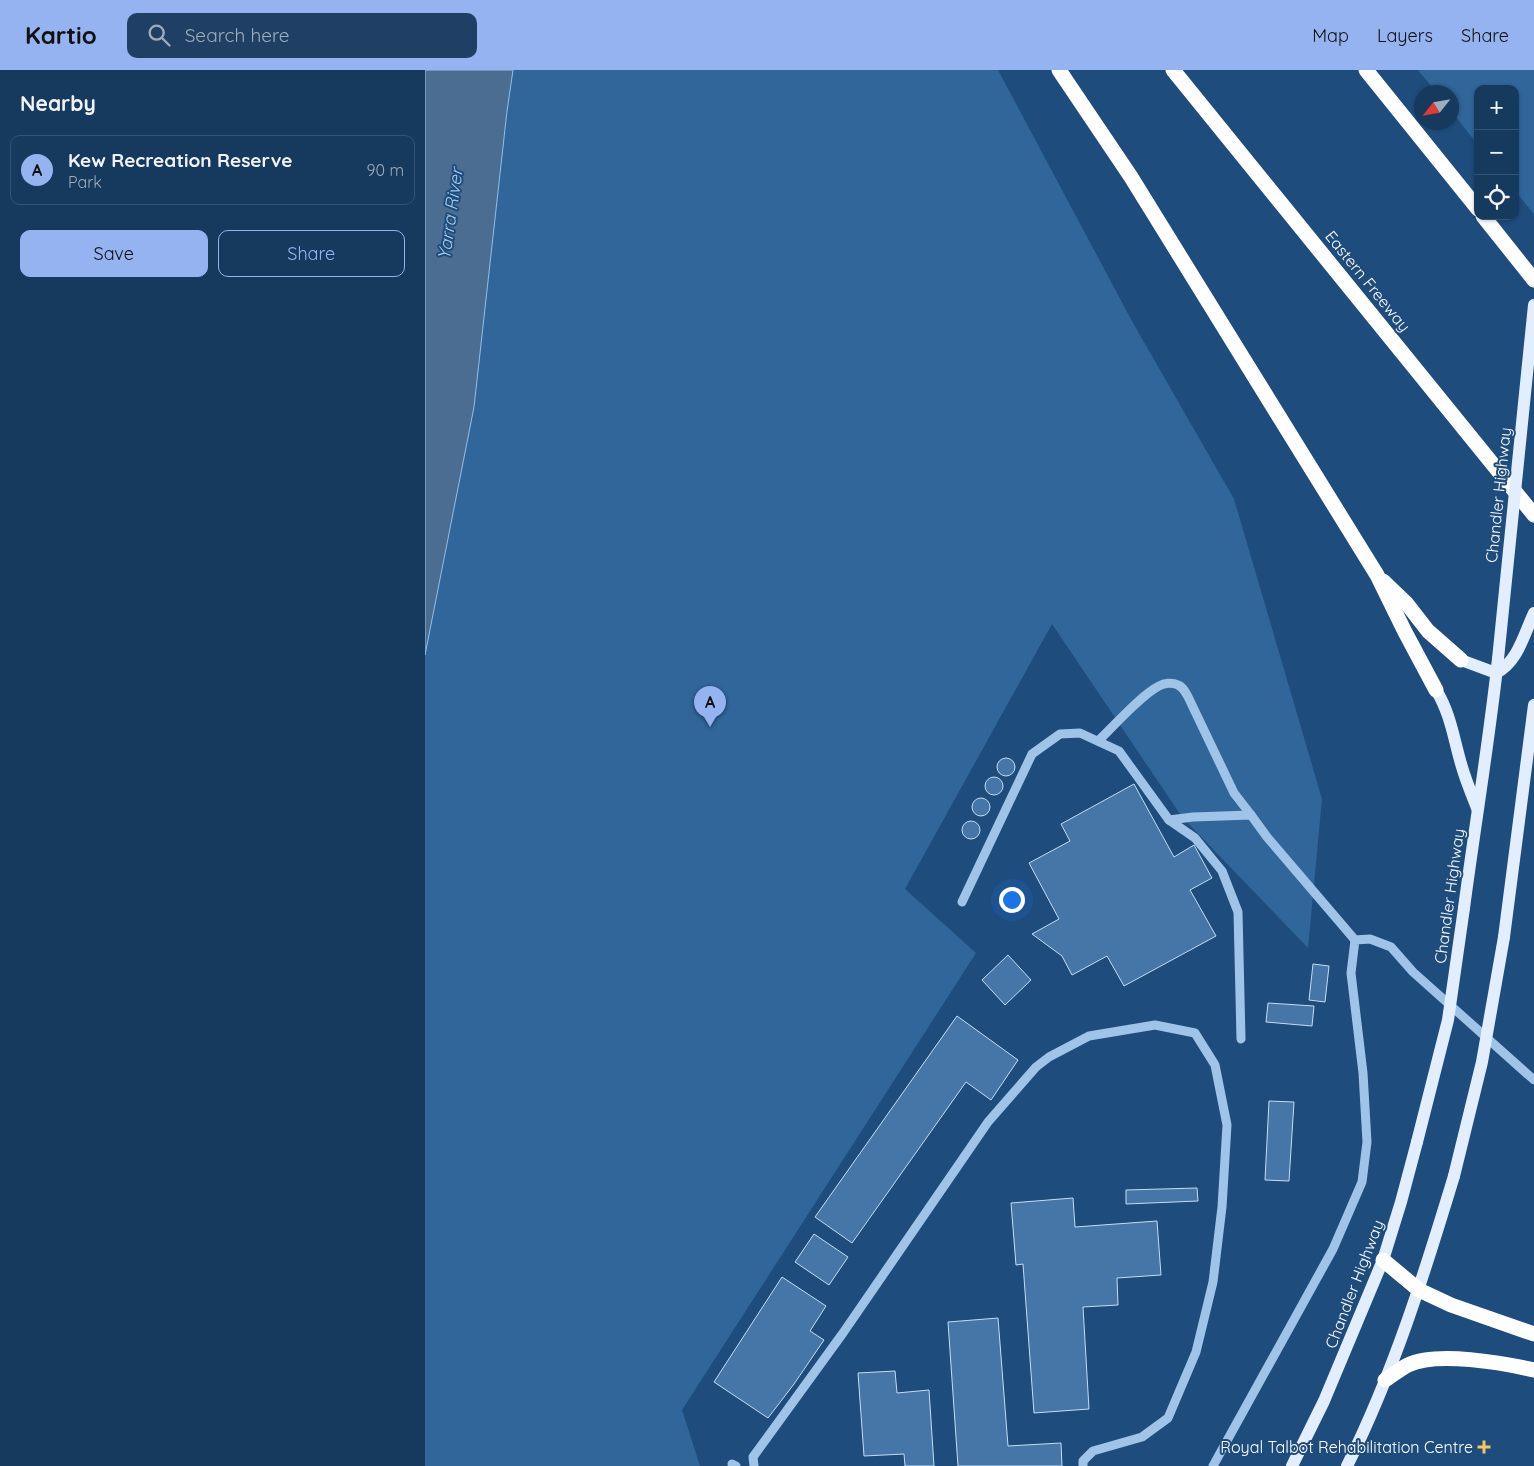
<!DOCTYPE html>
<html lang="en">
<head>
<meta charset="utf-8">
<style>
  :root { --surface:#16395e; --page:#1f4064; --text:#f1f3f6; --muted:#9eacbc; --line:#355373; --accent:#95b2f1 }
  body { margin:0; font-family:Quicksand,sans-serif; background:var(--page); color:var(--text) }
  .controls { position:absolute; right:15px; top:15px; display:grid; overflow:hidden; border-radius:10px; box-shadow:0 1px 4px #0004 }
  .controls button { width:45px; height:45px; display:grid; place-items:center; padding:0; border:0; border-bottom:1px solid var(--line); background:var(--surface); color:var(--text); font:25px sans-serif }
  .compass { position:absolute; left:989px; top:15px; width:45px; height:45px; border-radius:50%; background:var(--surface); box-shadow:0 1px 4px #0004; rotate:239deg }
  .you { position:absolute; left:586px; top:829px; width:18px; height:18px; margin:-12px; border:4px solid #fff; border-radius:50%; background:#1a73e8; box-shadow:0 0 0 8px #1a73e833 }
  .badge { display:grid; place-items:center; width:32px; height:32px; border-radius:50%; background:var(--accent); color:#111; font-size:16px; font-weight:700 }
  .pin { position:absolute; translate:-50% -41px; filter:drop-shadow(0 1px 2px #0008) }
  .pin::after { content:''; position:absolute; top:26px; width:18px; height:15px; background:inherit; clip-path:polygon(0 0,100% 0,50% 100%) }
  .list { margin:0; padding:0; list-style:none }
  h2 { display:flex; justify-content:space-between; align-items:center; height:65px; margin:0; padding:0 20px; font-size:21px }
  h2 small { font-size:16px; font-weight:400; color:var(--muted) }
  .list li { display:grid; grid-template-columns:32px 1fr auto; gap:15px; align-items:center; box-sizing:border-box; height:70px; margin:0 10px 10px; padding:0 10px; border:1px solid var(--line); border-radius:10px }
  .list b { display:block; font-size:19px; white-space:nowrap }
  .list p { margin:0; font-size:16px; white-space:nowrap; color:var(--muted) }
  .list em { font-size:16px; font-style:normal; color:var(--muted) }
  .actions { display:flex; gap:10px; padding:15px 20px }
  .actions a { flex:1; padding:11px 0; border:1px solid var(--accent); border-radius:10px; text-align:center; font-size:18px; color:var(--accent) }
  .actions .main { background:var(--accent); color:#111 }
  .icon { flex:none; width:28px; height:28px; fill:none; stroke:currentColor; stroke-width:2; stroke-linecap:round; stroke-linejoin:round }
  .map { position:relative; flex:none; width:1109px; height:1396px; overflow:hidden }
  header { display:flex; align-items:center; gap:30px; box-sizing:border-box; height:70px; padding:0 25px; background:var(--accent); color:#111 }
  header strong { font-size:24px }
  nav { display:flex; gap:28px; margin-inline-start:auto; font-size:18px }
  .search { width:350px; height:45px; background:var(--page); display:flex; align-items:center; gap:12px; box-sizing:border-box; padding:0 18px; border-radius:10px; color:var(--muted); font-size:19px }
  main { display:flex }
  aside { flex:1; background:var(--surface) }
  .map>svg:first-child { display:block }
  .green { fill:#31669b }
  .water { fill:#4b6d91; stroke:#94bfe9 }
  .building { fill:#4676a7; stroke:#c4ddf6 }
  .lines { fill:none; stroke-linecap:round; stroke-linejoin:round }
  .minor { stroke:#a0c4e8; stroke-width:9 }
  .major { stroke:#e2eefd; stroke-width:12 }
  .highway { stroke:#fff; stroke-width:15 }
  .major-bridge { stroke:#e2eefd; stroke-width:12 }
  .poi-dot { fill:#f7c45f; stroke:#1e4c7d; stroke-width:2 }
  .labels { text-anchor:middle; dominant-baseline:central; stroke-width:4; stroke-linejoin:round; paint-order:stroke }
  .street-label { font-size:16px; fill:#fff; stroke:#1e4c7d }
  .poi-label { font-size:16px; fill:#fff; stroke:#1e4c7d; text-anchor:end }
  .water-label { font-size:18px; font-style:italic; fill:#acceef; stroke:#1e4c7d }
</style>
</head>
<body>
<header>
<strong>Kartio</strong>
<div class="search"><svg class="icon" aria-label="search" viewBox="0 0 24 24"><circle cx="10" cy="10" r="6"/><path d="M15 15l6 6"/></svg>Search here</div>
<nav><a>Map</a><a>Layers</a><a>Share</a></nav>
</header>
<main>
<aside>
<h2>Nearby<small></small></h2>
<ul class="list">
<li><span class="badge">A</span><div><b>Kew Recreation Reserve</b><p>Park</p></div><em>90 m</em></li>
</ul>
<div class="actions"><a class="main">Save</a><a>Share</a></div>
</aside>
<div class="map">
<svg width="1109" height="1396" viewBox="0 0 1109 1396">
  <rect width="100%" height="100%" fill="#1e4c7d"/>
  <!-- green -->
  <g class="green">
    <path d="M88,0H573L708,253L809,429L897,729L883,878L757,747L627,554L480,819L551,883L257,1340L275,1396H0V585L49,337L82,41Z"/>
    <path d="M993,0H1109V144L1090,121V19H1053V75L1027,42L1026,22H1011Z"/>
  </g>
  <!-- water -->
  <path class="water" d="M0,0H88L82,41L49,337L0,585Z"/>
  <!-- building -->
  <g class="building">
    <circle cx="581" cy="697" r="9"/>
    <circle cx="569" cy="716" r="9"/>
    <path d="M709,714L749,787L769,775L787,808L765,820L791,866L699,916L682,886L647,905L637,886L607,864L634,849L604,793L645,771L636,754Z"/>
    <circle cx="556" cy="737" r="9"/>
    <circle cx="546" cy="760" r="9"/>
    <path d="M583,885L606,910L580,935L557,910Z"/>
    <path d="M888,894L904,896L900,932L884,930Z"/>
    <path d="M843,933L889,936L887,956L841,952Z"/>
    <path d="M532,946L593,990L566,1030L541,1012L427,1173L390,1147Z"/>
    <path d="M844,1031L869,1032L864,1111L840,1110Z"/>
    <path d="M772,1118L773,1131L701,1134V1120Z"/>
    <path d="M648,1128L650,1157L732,1151L736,1205L692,1208L693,1235L658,1237L664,1339L609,1343L598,1194L591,1195L586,1133Z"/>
    <path d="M389,1164L423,1187L404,1215L370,1192Z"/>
    <path d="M357,1207L401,1236L385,1261L399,1270L369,1314L343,1348L289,1312Z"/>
    <path d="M573,1248L583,1376L636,1373L637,1396H533L523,1252Z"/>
    <path d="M470,1301L472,1323L504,1320L509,1396H480L479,1384L439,1386L433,1303Z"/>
  </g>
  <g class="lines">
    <!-- minor -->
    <g class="minor">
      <path d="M673,671C689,656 716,625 734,616C739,613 747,612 753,615C760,618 763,627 766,633L809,723L826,745"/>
      <path d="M744,750L770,768L797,801L813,842L816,969"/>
      <path d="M537,832L607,684L635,664L655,663L694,681L744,750L768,747L826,745L842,767L930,870"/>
      <path d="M307,1394L311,1396"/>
      <path d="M329,1396L328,1387L418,1263L563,1052L611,997L624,987L664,966L730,955L770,963L790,995L802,1055L797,1137L788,1212L771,1282L743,1348L717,1367L668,1381L658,1391V1396"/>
      <path d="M788,1396L908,1179L937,1112L942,1072L938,1003L926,903L930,870L945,869L966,877L988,902L1109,1010"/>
    </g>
    <!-- major -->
    <g class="major">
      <path d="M1036,590L1071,603C1093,592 1099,564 1109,543"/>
      <path d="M1011,620C1026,644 1029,671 1037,697C1041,711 1047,725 1052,738"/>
      <path d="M1039,838C1050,755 1064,672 1073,589"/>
      <path d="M1079,867L1109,635"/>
      <path d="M867,1396L899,1331L958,1190L976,1132L992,1072"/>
      <path d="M922,1396C968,1304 999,1205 1029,1106"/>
    </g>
    <!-- highway -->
    <g class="highway">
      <path d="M634,0L706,107L952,505L980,562L1011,620"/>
      <path d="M748,0L1109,445"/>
      <path d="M941,0L1053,139"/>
      <path d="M1058,146L1109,210"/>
      <path d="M958,511L982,534L1003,561L1036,590"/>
      <path d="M958,1190L994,1220L1026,1235L1109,1264"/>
      <path d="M960,1310C968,1305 975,1299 983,1295C1012,1281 1078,1293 1109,1300"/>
    </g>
    <!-- major-bridge -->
    <g class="major-bridge">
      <path d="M1073,589L1109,235"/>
      <path d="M992,1072L1023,950L1039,838"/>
      <path d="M1029,1106L1057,992L1079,867"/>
    </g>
  </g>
  <!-- markers -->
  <path class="poi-dot" d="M1056.5 1369.5h5v5h5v5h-5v5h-5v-5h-5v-5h5z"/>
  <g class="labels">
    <!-- street labels -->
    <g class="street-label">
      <text transform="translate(943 211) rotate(51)">Eastern Freeway</text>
      <text transform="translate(1073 425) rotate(-84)">Chandler Highway</text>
      <text transform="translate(1024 826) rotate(-82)">Chandler Highway</text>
      <text transform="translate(929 1214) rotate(-69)">Chandler Highway</text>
    </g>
    <!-- poi labels -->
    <g class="poi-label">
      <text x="1048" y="1377">Royal Talbot Rehabilitation Centre</text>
    </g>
    <!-- water labels -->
    <g class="water-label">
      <text transform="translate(25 144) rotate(-82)">Yarra River</text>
    </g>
  </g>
</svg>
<div class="controls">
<button>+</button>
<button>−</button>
<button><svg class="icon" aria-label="locate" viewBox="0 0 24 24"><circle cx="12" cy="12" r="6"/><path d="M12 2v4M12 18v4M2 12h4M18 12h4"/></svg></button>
</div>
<svg class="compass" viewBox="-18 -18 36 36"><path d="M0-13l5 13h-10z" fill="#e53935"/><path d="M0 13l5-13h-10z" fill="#9eacbc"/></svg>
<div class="you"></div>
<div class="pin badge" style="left:285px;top:657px">A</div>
</div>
</main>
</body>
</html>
